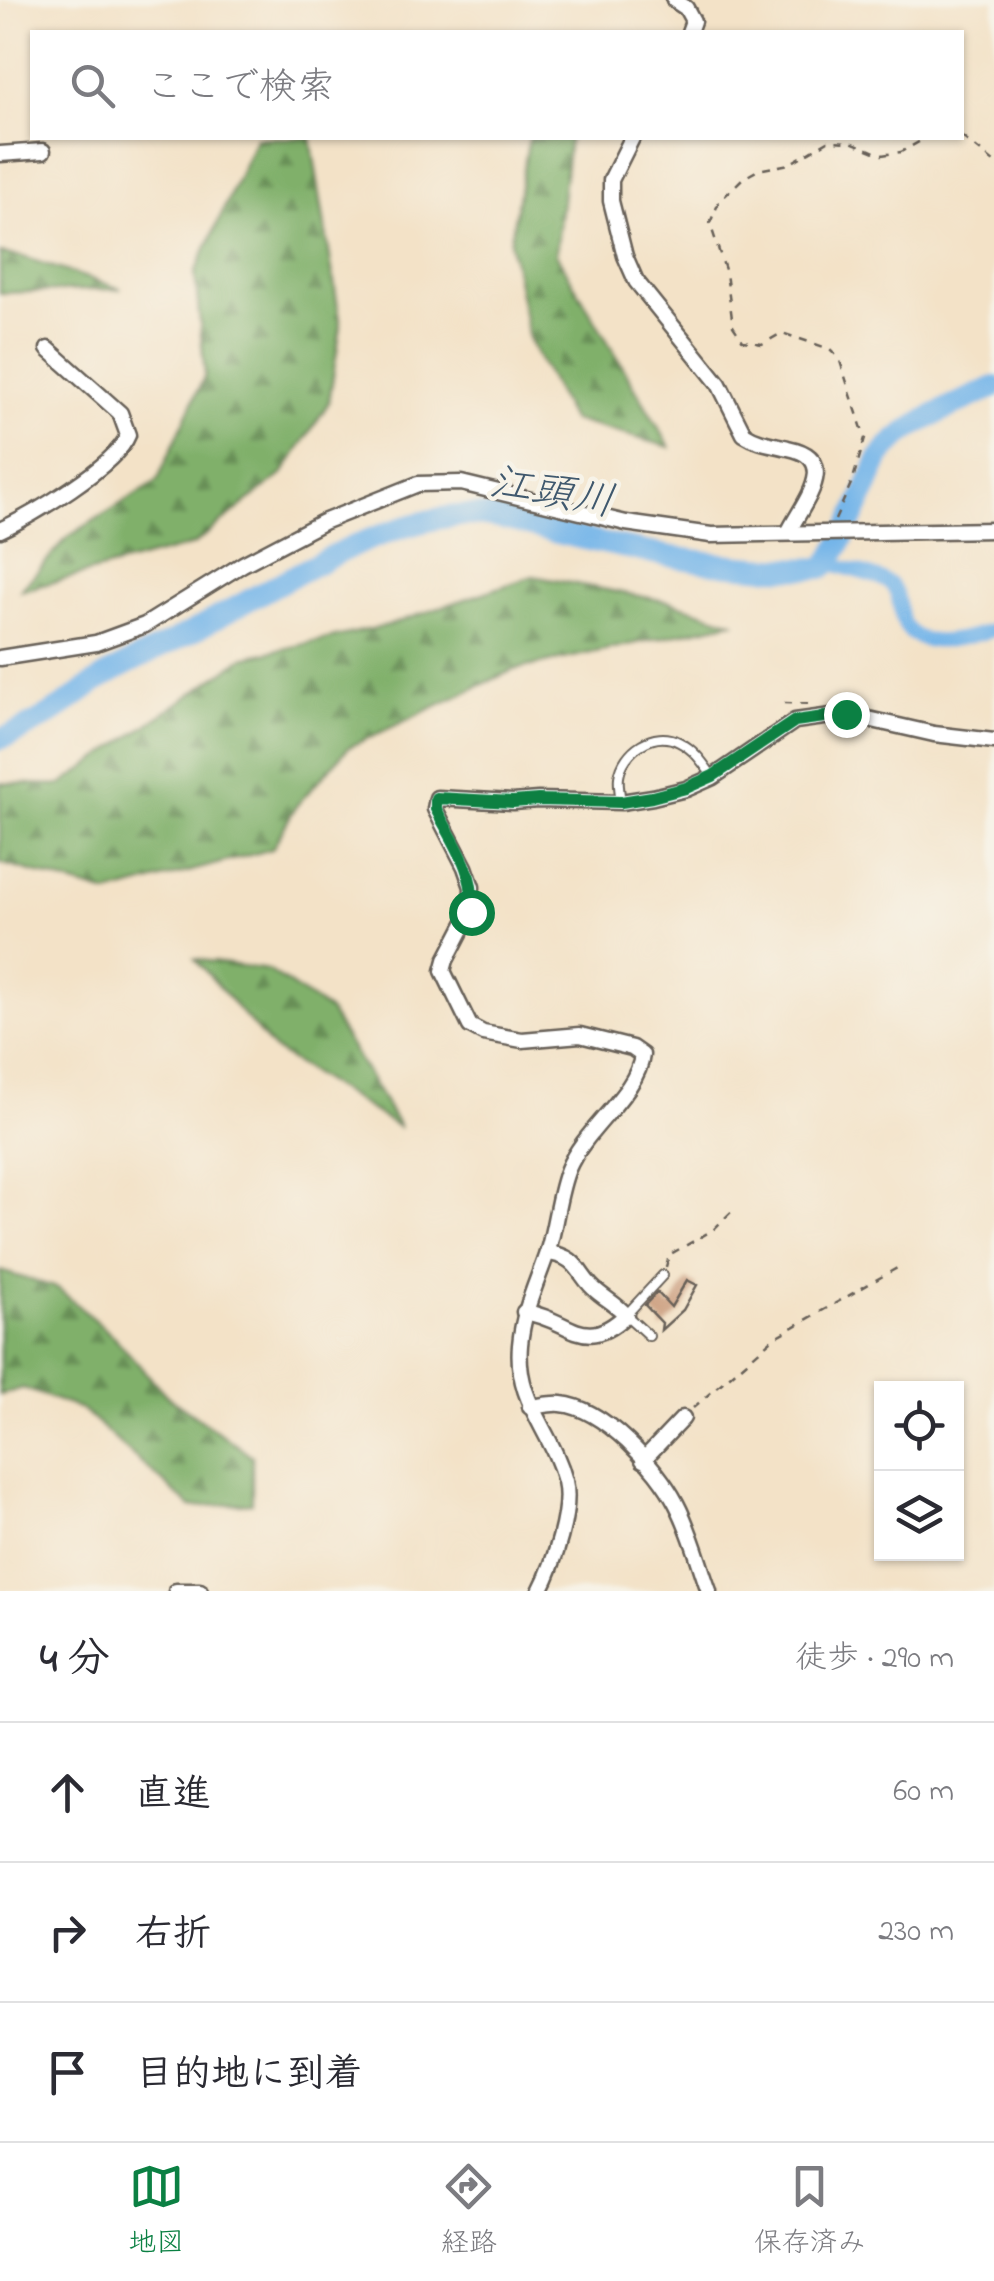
<!DOCTYPE html>
<html lang="ja">
<head>
<meta charset="utf-8">
<style>
  :root { --surface:#fff; --page:#f2f2f3; --text:#2b2b33; --muted:#7c7c81; --line:#e1e1e2; --accent:#0b8043 }
  body { margin:0; font-family:"Indie Flower","Klee One",sans-serif; background:var(--page); color:var(--text) }
  .controls { position:absolute; right:30px; bottom:30px; display:grid; overflow:hidden; border-radius:0px; box-shadow:0 2px 8px #0004 }
  .controls button { width:90px; height:90px; display:grid; place-items:center; padding:0; border:0; border-bottom:2px solid var(--line); background:var(--surface); color:var(--text); font:50px sans-serif }
  .stop { position:absolute; width:30px; height:30px; margin:-22px; border:8px solid #0b8043; border-radius:50%; background:#fff }
  .stop.end { background:#0b8043; border-color:#fff; box-shadow:0 2px 10px #0008 }
  .list { margin:0; padding:0; list-style:none }
  h2 { display:flex; justify-content:space-between; align-items:center; height:130px; margin:0; padding:0 40px; font-size:42px }
  h2 small { font-size:32px; font-weight:400; color:var(--muted) }
  .list li { display:grid; grid-template-columns:65px 1fr auto; gap:30px; align-items:center; box-sizing:border-box; height:140px; padding:0 40px; border-top:2px solid var(--line) }
  .list b { display:block; font-size:38px; white-space:nowrap }
  .list em { font-size:32px; font-style:normal; color:var(--muted) }
  .icon { flex:none; width:55px; height:55px; fill:none; stroke:currentColor; stroke-width:2; stroke-linecap:round; stroke-linejoin:round }
  .map { position:relative; flex:none; width:994px; height:1591px; overflow:hidden }
  .search { position:absolute; background:var(--surface); box-shadow:0 2px 8px #0004; left:30px; right:30px; top:30px; height:110px; display:flex; align-items:center; gap:25px; box-sizing:border-box; padding:0 35px; border-radius:0px; color:var(--muted); font-size:38px }
  .sheet { height:550px; background:var(--surface) }
  nav { display:flex; justify-content:space-around; align-items:center; box-sizing:border-box; height:140px; border-top:2px solid var(--line); background:var(--surface); font-size:28px; color:var(--muted) }
  nav a { display:grid; justify-items:center; gap:5px }
  nav .on { color:var(--accent) }
  .map>svg:first-child { display:block }
  .forest { fill:url(#forest-firs); stroke:#4e6644; stroke-width:2.5 }
  .lines { fill:none; stroke-linecap:round; stroke-linejoin:round }
  .canal { stroke:#75b5e9; stroke-width:14 }
  .river { stroke:#75b5e9; stroke-width:22 }
  .building { fill:#cfa486 }
  .lane-casing { stroke:#676158; stroke-width:12 }
  .street-casing { stroke:#676158; stroke-width:19 }
  .path { stroke:#676158; stroke-width:2.5; stroke-dasharray:8 8; stroke-linecap:butt }
  .lane { stroke:#fff; stroke-width:8 }
  .street { stroke:#fff; stroke-width:14 }
  .route { stroke:#0b8043; stroke-width:12 }
  .labels { text-anchor:middle; dominant-baseline:central; stroke-width:9; stroke-linejoin:round; paint-order:stroke }
  .water-label { font-size:42px; font-style:italic; fill:#40596e; stroke:#f7f3e8 }
</style>
</head>
<body>
<div class="map">
<svg width="994" height="1591" viewBox="0 0 994 1591">
  <defs>
    <pattern id="forest-firs" width="22" height="20" patternUnits="userSpaceOnUse" patternTransform="scale(2.5)"><rect width="22" height="20" fill="#80b06b"/><path d="M5 1l3.5 6h-7zM16 11l3.5 6h-7z" fill="#688e57"/></pattern>
  </defs>
  <rect width="100%" height="100%" fill="#f7f3e8"/>
  <filter id="ink" filterUnits="userSpaceOnUse"><feTurbulence type="fractalNoise" baseFrequency=".01" numOctaves="2"/><feDisplacementMap in="SourceGraphic" scale="20" xChannelSelector="R" yChannelSelector="G"/><feConvolveMatrix kernelMatrix="1 2 1 2 8 2 1 2 1" color-interpolation-filters="sRGB"/></filter>
  <filter id="wash" filterUnits="userSpaceOnUse"><feTurbulence type="fractalNoise" baseFrequency=".0048" numOctaves="4" result="noise"/><feDisplacementMap in="SourceGraphic" scale="40" xChannelSelector="R" yChannelSelector="G"/><feGaussianBlur stdDeviation="2.25" result="paint"/><feColorMatrix in="noise" values="0 0 0 0 0 0 0 0 0 0 0 0 0 0 0 0 0 1.4 0 .05"/><feComposite in="paint" operator="in"/></filter>
  <g filter="url(#wash)">
    <rect width="100%" height="100%" fill="#f3e2c7"/>
    <!-- forest -->
    <g class="forest">
      <path d="M256,138H311L341,326L329,402L283,474L193,545L20,591L68,537L157,481L205,375L195,273Z"/>
      <path d="M529,138H569L556,254L670,447L571,420L529,340L510,242Z"/>
      <path d="M0,253L23,257L121,289L0,293Z"/>
      <path d="M533,576L671,602L733,622L513,670L349,747L296,806L272,849L108,894L0,863V783L61,785L243,658L389,625Z"/>
      <path d="M195,959L268,970L329,1011L400,1128L273,1049Z"/>
      <path d="M0,1271L58,1288L115,1338L166,1395L252,1456V1503L191,1507L81,1409L23,1388L0,1395Z"/>
    </g>
    <g class="lines">
      <!-- canal -->
      <path class="canal" d="M829,563C845,569 877,575 889,583C899,591 899,608 902,619C914,656 968,637 994,630"/>
      <!-- river -->
      <path class="river" d="M0,739C31,728 59,710 85,690C114,668 158,650 191,632C270,590 365,527 455,516C495,511 535,529 574,537C656,555 738,572 822,568C840,557 870,480 880,457C906,422 955,406 994,387"/>
    </g>
    <g id="blocks">
      <!-- building -->
      <path class="building" d="M687,1280L697,1285L683,1310L661,1330L662,1323L645,1305L657,1292L671,1307Z"/>
    </g>
  </g>
  <g filter="url(#ink)">
    <use href="#blocks" fill-opacity="0" stroke="#676158" stroke-width="2.5"/>
    <g class="lines">
      <!-- lane casing -->
      <g class="lane-casing">
        <g id="lane">
          <path d="M621,802C620,795 618,784 619,777C623,750 654,729 679,742C695,750 703,763 713,777"/>
          <path d="M649,1336L626,1315L663,1275"/>
        </g>
      </g>
      <!-- street casing -->
      <g class="street-casing">
        <g id="street">
          <path d="M674,0L686,8L693,21L689,32"/>
          <path d="M632,138L611,180V201L625,256L636,281L719,384L744,434C758,443 772,444 788,448C843,459 802,504 788,533"/>
          <path d="M0,154L43,151"/>
          <path d="M0,530C31,516 116,466 128,435L120,413L48,349"/>
          <path d="M0,658L96,643L145,625L243,564L323,522L418,484L461,483L626,523L711,535L994,530"/>
          <path d="M524,1312C570,1318 582,1356 626,1315C617,1305 609,1301 599,1293C577,1277 581,1256 547,1253"/>
          <path d="M530,1407C540,1406 551,1403 561,1404C604,1408 657,1467 676,1503C691,1531 698,1561 709,1591"/>
          <path d="M643,1460L683,1418"/>
          <path d="M176,1591H200"/>
          <path d="M540,1591C554,1564 572,1510 565,1481C552,1430 515,1402 520,1345C523,1310 537,1283 548,1250C556,1224 558,1194 568,1169C585,1128 638,1093 642,1055L632,1048L580,1035L522,1040L483,1033L470,1026L443,971L446,960L471,912L472,887L465,867L435,809L437,798L513,802L538,800L621,802L653,797L686,789L713,777L795,721L846,714L934,734L994,741"/>
        </g>
      </g>
      <!-- path -->
      <g class="path">
        <path d="M962,137L994,162"/>
        <path d="M835,520L853,479L865,438L839,358L830,349L782,333L762,344L743,341L733,326L726,273L710,223L719,202L742,179L758,170L789,164L828,141L851,142L882,155L901,152L926,138"/>
        <path d="M784,703L813,704"/>
        <path d="M666,1267L669,1255L713,1230L734,1209"/>
        <path d="M693,1408L771,1340L897,1268"/>
      </g>
      <!-- lane -->
      <use href="#lane" class="lane"/>
      <!-- street -->
      <use href="#street" class="street"/>
    </g>
  </g>
  <g class="lines" filter="url(#ink)">
    <!-- route -->
    <path class="route" d="M471,912C478,875 452,840 436,809V798L513,802L538,800L621,802L652,797L686,788L713,776L795,721L846,714"/>
  </g>
  <g class="labels">
    <!-- water labels -->
    <g class="water-label">
      <text transform="translate(552 494) rotate(10)">江頭川</text>
    </g>
  </g>
</svg>
<div class="controls">
<button><svg class="icon" aria-label="locate" viewBox="0 0 24 24"><circle cx="12" cy="12" r="6"/><path d="M12 2v4M12 18v4M2 12h4M18 12h4"/></svg></button>
<button><svg class="icon" aria-label="layers" viewBox="0 0 24 24"><path d="M12 4l9 5-9 5-9-5zM3 14l9 5 9-5"/></svg></button>
</div>
<div class="stop" style="left:471px;top:912px"></div>
<div class="stop end" style="left:846px;top:714px"></div>
<div class="search"><svg class="icon" aria-label="search" viewBox="0 0 24 24"><circle cx="10" cy="10" r="6"/><path d="M15 15l6 6"/></svg>ここで検索</div>
</div>
<section class="sheet">
<h2>4 分<small>徒歩 · 290 m</small></h2>
<ul class="list">
<li><svg class="icon" aria-label="ahead" viewBox="0 0 24 24"><path d="M12 20V5M6 11l6-6 6 6"/></svg><div><b>直進</b></div><em>60 m</em></li>
<li><svg class="icon" aria-label="right" viewBox="0 0 24 24"><path d="M7 20v-9h11M14 6l5 5-5 5"/></svg><div><b>右折</b></div><em>230 m</em></li>
<li><svg class="icon" aria-label="arrive" viewBox="0 0 24 24"><path d="M6 21V4h12l-3 4 3 4H6"/></svg><div><b>目的地に到着</b></div></li>
</ul>
</section>
<nav>
<a class="on"><svg class="icon" aria-label="map" viewBox="0 0 24 24"><path d="M3 6l6-2 6 2 6-2v14l-6 2-6-2-6 2zM9 4v14M15 6v14"/></svg>地図</a>
<a><svg class="icon" aria-label="directions" viewBox="0 0 24 24"><path d="M12 3l9 9-9 9-9-9zM9 14v-3h6M13 9l2 2-2 2"/></svg>経路</a>
<a><svg class="icon" aria-label="saved" viewBox="0 0 24 24"><path d="M7 4h10v16l-5-4-5 4z"/></svg>保存済み</a>
</nav>
</body>
</html>
